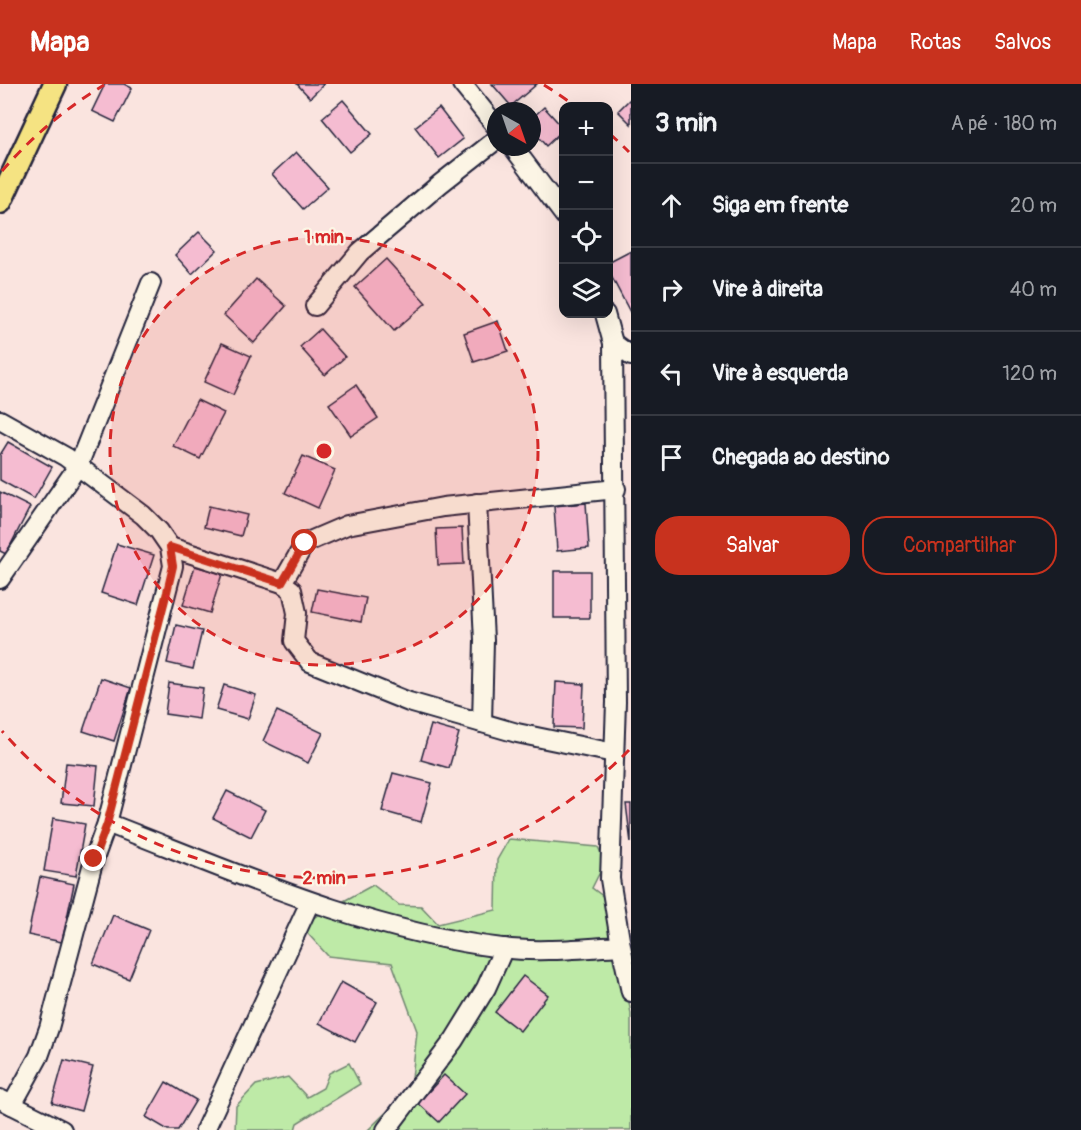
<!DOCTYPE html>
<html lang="pt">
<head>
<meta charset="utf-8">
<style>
  :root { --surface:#171b24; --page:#20242c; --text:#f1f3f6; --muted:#9ea1a6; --line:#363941; --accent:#c8321e }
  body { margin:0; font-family:Pangolin,sans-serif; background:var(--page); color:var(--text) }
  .controls { position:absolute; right:18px; top:18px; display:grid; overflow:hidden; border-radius:12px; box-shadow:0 6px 24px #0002 }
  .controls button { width:54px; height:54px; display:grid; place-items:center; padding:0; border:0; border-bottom:2px solid var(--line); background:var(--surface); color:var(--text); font:30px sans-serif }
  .compass { position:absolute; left:487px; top:18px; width:54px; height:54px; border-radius:50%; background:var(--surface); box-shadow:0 6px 24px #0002; rotate:140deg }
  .stop { position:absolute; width:18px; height:18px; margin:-14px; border:4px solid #c8321e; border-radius:50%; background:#fff }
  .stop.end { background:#c8321e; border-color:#fff; box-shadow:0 2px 6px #0008 }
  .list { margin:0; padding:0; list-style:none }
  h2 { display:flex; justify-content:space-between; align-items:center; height:78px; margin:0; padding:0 24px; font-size:26px }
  h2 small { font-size:20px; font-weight:400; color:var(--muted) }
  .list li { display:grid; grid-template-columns:39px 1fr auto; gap:18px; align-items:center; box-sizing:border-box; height:84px; padding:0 24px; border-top:2px solid var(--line) }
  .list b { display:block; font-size:22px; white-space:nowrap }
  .list em { font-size:20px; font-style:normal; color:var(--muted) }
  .actions { display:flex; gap:12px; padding:18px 24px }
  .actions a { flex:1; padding:14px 0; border:2px solid var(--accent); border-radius:24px; text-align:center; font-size:21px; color:var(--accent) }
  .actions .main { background:var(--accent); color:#fff }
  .icon { flex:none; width:33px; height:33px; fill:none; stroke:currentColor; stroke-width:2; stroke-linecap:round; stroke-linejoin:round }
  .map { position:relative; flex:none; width:631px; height:1046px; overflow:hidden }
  header { display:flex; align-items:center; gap:36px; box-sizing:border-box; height:84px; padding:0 30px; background:var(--accent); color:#fff }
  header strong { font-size:28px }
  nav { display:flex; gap:33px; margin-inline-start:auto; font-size:21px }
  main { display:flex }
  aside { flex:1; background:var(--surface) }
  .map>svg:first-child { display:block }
  .green { fill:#beeaa7; stroke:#708671; stroke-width:1.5 }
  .building { fill:#f5bcd1; stroke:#22223b; stroke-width:1.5 }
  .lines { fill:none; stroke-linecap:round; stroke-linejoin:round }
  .minor-casing { stroke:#22223b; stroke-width:22 }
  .major-casing { stroke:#22223b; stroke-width:27 }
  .minor { stroke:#fcf5e5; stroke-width:18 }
  .major { stroke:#f5e382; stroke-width:22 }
  .route { stroke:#c8321e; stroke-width:8 }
  .ring { fill:none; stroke:#d62828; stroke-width:3; stroke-dasharray:10 8 }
  .centre { fill:#d62828; stroke:#fcf5e5; stroke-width:3 }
  .ring-label { font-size:18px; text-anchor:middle; font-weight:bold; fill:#d62828; stroke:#fcf5e5; stroke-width:4.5; stroke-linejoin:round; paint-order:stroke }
</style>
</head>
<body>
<header>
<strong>Mapa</strong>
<nav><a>Mapa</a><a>Rotas</a><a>Salvos</a></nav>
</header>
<main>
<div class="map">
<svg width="631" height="1046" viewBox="0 0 631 1046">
  <rect width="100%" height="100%" fill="#fae4df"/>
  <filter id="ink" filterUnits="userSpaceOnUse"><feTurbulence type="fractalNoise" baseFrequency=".0167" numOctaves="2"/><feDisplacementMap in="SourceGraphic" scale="12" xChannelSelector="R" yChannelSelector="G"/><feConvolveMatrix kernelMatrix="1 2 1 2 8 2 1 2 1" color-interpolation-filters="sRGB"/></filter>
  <g filter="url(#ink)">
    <!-- green -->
    <g class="green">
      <path d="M509,755L598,763L605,778L592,804L608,816L612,835L608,860L622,876L631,930V1046H368L411,1004L417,947L392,879L328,872L300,841L373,801L399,821L421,822L438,840L496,826L497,776Z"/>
      <path d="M349,979L360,1000L297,1039L295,1046H235L236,1022L256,1001L288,993L307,1013L323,1004L329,989Z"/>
    </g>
    <!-- building -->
    <g class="building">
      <path d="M105,0H124L132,4L115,38L92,27Z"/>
      <path d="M297,0H324L310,14Z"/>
      <path d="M492,0H537L511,22Z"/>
      <path d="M631,14V40L618,27Z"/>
      <path d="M343,16L372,50L350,68L322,34Z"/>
      <path d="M544,23L564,45L546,62L532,46V34Z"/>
      <path d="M439,24L463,55L439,74L415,43Z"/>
      <path d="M296,68L328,103L303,125L272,90Z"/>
      <path d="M199,148L217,166L192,190L175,171Z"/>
      <path d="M631,167V230L608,186V179Z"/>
      <path d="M386,175L426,219L394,247L355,203Z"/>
      <path d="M256,195L286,222L254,259L224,231Z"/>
      <path d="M498,237L508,267L474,278L464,249Z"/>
      <path d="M320,245L345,273L325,291L300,263Z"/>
      <path d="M222,259L251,272L233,311L204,298Z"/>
      <path d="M356,301L378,334L351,352L329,320Z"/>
      <path d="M197,316L224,329L200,375L173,362Z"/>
      <path d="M8,358L52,383L34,415L0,396V371Z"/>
      <path d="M303,372L335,386L318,424L285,409Z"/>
      <path d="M0,408L30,423L6,470L0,467Z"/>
      <path d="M586,419L589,464L557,467L554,422Z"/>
      <path d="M209,422L247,431L241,452L204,443Z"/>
      <path d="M462,444L464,480L438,481L436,445Z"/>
      <path d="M117,460L154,471L138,521L101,509Z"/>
      <path d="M195,482L222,490L210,529L183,521Z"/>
      <rect x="554" y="487" width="36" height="47"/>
      <path d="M317,505L366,514L361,538L312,528Z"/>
      <path d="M176,541L202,547L193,585L167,579Z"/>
      <path d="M101,594L131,604L114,657L83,647Z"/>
      <path d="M556,598L584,600L582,644L554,643Z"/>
      <path d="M169,599L203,604L199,635L165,630Z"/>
      <path d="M224,601L256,611L248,635L216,626Z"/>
      <path d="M277,627L323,649L308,679L263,657Z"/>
      <path d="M431,641L459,649L449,684L421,676Z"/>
      <path d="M66,679L98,682L94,722L61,719Z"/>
      <path d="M393,689L432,699L421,738L382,727Z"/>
      <path d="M227,707L265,726L251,753L213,734Z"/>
      <path d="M626,720H631V759Z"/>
      <path d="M53,734L85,740L76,792L44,787Z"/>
      <path d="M40,793L74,800L62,858L28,851Z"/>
      <path d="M113,831L149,846L129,895L93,880Z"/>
      <path d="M523,892L548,911L520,947L495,928Z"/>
      <path d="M341,898L377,918L355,958L319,939Z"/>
      <path d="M64,976L93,983L81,1027L52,1019Z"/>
      <path d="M444,991L465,1010L439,1038L418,1019Z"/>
      <path d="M166,998L196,1016L178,1046H168L146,1033Z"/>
    </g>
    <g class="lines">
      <!-- minor casing -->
      <g class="minor-casing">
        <g id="minor">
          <path d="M462,0L496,42"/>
          <path d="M513,63L564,131"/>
          <path d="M315,222L360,168L440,100L496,56"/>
          <path d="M605,230L613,259L616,618L610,795L621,862L631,908"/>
          <path d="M613,259L631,272"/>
          <path d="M0,336L66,373L143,431L159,447L170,463L173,482L107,739L94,775L49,944L39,972L12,1021L0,1015"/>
          <path d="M477,419L484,556L482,639"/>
          <path d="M170,463L282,499L292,506L297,529L294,557L310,578L409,618L517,649L614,669"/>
          <path d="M0,495L78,382L151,199"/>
          <path d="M282,499L305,459L347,441L443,423L616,405"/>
          <path d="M107,739C236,789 364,847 502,864C541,869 582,864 621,862"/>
          <path d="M12,1021L62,1046"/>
          <path d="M205,1046L310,818"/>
          <path d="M386,1046L454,956L486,904L504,864"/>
        </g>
      </g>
      <!-- major casing -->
      <g class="major-casing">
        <path id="major" d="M0,118L55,0"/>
      </g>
      <!-- minor -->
      <use href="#minor" class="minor"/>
      <!-- major -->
      <use href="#major" class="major"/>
    </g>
  </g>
  <g class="lines" filter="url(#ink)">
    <!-- route -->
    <path class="route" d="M94,775L107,740L167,508L173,482L170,463L282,499L305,459"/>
  </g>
  <!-- distance rings -->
  <circle cx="324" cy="367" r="214" fill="#d62828" fill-opacity=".12"/>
  <g class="ring">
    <circle cx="324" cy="367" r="214"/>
    <path d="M629 666A427 427 0 0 1 2 647M2 87A427 427 0 0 1 104 1M544 1A427 427 0 0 1 575 22M610 50A427 427 0 0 1 629 68"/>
  </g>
  <circle cx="324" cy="367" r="9" class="centre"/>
  <g class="ring-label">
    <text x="324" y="159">1 min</text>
    <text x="324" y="800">2 min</text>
  </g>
</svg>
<div class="controls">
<button>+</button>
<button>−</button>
<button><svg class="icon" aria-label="locate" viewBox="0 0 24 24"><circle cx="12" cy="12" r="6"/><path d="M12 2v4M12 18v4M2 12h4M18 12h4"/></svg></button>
<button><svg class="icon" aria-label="layers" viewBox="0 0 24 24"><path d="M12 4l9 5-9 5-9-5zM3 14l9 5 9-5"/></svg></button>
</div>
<svg class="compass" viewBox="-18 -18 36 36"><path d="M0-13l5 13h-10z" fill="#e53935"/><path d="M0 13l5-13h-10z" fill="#9ea1a6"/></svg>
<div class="stop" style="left:305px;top:459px"></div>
<div class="stop end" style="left:94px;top:775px"></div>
</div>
<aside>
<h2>3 min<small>A pé · 180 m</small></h2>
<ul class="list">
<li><svg class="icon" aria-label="ahead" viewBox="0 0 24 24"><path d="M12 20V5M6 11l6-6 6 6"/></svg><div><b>Siga em frente</b></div><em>20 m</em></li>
<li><svg class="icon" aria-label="right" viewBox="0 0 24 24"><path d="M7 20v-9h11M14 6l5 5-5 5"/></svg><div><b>Vire à direita</b></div><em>40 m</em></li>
<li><svg class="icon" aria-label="left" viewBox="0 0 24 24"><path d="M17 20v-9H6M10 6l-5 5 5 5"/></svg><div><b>Vire à esquerda</b></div><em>120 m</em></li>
<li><svg class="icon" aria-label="arrive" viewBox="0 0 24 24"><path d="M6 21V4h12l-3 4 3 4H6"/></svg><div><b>Chegada ao destino</b></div></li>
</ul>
<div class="actions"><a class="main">Salvar</a><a>Compartilhar</a></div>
</aside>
</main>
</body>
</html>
